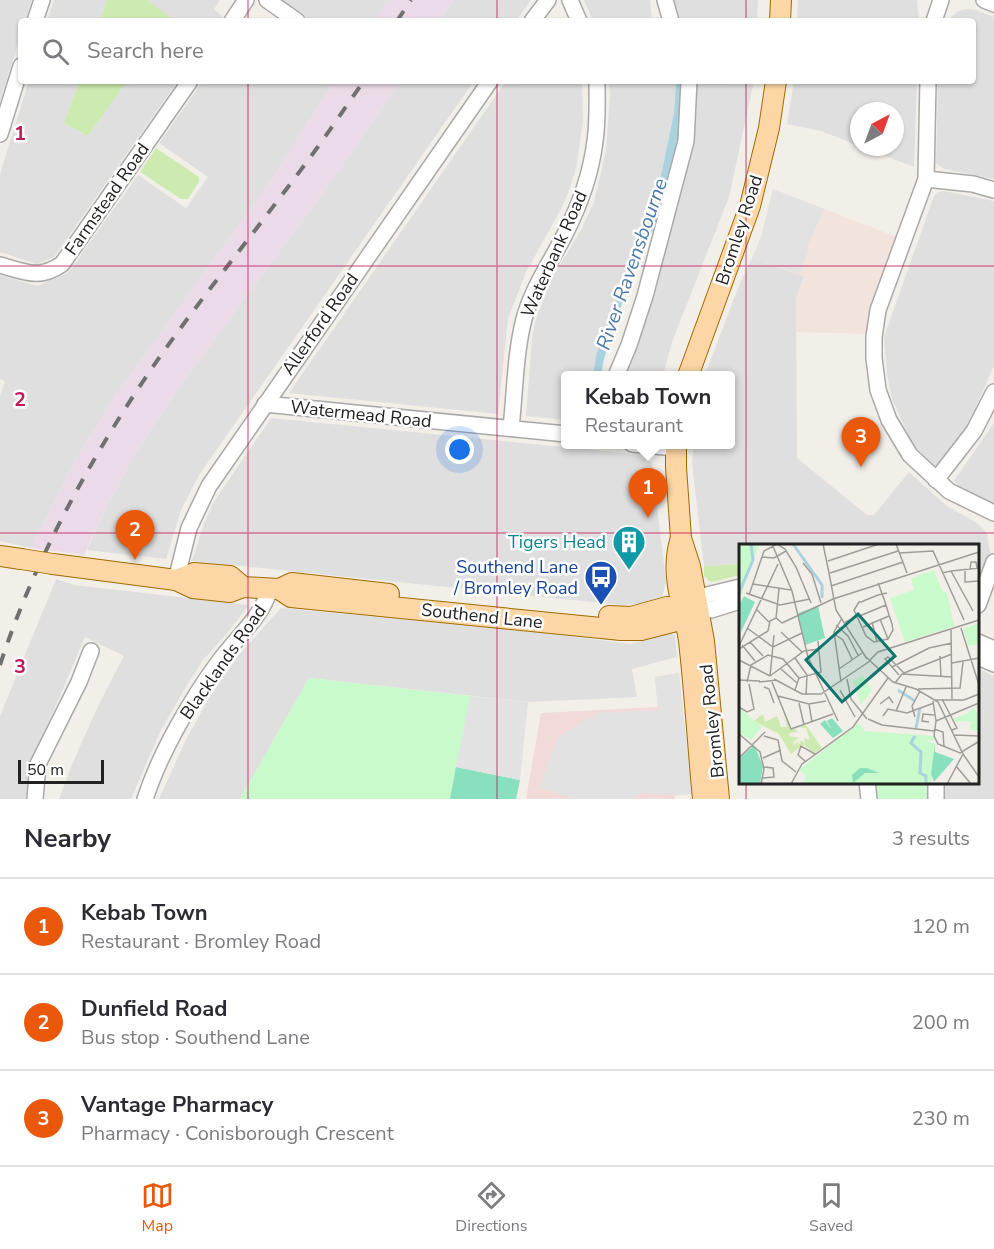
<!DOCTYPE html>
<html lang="en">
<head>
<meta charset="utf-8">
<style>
  :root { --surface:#fff; --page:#f7f7f7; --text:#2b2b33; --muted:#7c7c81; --line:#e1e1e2; --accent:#ea580c }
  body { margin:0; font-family:"Nunito Sans",sans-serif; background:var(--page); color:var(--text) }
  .compass { position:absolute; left:850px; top:102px; width:54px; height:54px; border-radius:50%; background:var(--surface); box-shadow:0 2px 4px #0004; rotate:41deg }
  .scale { position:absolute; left:18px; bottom:15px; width:86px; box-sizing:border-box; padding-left:6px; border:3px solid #222; border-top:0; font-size:16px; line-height:21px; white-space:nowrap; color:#222; -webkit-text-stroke:4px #fff; paint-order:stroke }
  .you { position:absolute; left:460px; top:450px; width:21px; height:21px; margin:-15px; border:4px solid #fff; border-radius:50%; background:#1a73e8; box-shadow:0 0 0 9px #1a73e833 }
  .badge { display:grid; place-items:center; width:39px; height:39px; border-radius:50%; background:var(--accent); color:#fff; font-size:20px; font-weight:700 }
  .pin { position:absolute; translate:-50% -50px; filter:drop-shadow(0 2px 3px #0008) }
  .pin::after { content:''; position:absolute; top:32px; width:21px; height:18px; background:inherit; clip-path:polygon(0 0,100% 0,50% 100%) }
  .popup { position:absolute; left:561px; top:371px; width:174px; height:78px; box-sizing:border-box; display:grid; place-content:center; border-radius:6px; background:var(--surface); filter:drop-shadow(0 2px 4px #0005); font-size:20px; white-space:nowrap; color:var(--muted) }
  .popup b { font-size:22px; color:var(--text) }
  .popup::after { content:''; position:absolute; left:50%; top:100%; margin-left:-12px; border:12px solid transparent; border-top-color:var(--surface) }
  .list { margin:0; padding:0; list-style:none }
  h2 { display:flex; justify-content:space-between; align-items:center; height:78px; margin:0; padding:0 24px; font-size:26px }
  h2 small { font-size:20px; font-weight:400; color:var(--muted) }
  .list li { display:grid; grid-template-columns:39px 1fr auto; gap:18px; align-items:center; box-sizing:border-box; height:96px; padding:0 24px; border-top:2px solid var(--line) }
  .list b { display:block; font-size:22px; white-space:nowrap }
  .list p { margin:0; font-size:20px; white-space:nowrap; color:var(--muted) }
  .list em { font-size:20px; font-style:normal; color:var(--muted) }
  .icon { flex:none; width:33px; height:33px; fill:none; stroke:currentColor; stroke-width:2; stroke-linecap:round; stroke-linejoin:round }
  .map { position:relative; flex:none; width:994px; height:799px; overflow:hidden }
  .search { position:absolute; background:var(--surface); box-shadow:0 2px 4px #0004; left:18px; right:18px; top:18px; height:66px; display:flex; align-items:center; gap:15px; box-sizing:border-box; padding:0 21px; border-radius:6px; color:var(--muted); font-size:22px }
  .sheet { height:366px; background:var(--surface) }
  nav { display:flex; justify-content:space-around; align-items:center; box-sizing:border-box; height:84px; border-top:2px solid var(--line); background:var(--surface); font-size:16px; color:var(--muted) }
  nav a { display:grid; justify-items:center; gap:3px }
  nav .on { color:var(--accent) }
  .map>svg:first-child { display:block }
  .residential { fill:#e0dfdf }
  .commercial { fill:#f2dad9 }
  .industrial { fill:#ebdbe8 }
  .military { fill:#f3e3dd }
  .grass { fill:#cdebb0 }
  .park { fill:#c8facc }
  .pitch { fill:#88e0be }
  .parking { fill:#e2e2e2 }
  .water { fill:#aad3df }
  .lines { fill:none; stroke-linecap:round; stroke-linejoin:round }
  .minor-casing { stroke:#a9a9a9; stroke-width:18 }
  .major-casing { stroke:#a06b00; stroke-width:22 }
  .minor { stroke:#fff; stroke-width:15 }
  .major { stroke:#fcd6a4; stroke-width:20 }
  .rail { stroke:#707070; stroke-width:4; stroke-dasharray:12 12; stroke-linecap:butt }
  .major-bridge-casing { stroke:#a06b00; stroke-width:22; stroke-linecap:butt }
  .major-bridge { stroke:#fcd6a4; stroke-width:20 }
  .grid { fill:none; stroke:#c2185b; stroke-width:1.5; stroke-opacity:0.55 }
  .labels { text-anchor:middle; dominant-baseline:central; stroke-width:5; stroke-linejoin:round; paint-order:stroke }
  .street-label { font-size:18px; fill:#222; stroke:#fff }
  .culture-label { font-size:18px; fill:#0d838f; stroke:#fff; text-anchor:end }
  .transit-label { font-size:18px; fill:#164399; stroke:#fff; text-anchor:end }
  .water-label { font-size:20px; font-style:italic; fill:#4a7aab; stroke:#fff }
  .inset-river { fill:none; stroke:#aad3df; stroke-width:3 }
  .inset-road { fill:none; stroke:#9f9d99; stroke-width:1.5 }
  .view { fill:#0f766e; fill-opacity:0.15; stroke:#0f766e; stroke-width:3 }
  .inset-edge { fill:none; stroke:#222; stroke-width:3 }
  .grid-label { font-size:20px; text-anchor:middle; font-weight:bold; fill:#c2185b; stroke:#fff; stroke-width:5; stroke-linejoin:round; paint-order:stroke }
</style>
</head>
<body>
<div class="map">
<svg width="994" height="799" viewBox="0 0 994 799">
  <rect width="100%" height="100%" fill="#f2efe9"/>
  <!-- residential -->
  <g class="residential">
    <path d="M0,0H32L25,21H21V34L0,101Z"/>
    <path d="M54,0H107L100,21H47Z"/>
    <path d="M147,0H220L214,9L223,17L221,21H169L170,19Z"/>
    <path d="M271,0H388L374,21H302Z"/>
    <path d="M453,0H531L516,21H440Z"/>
    <path d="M584,0H650L652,21H593Z"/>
    <path d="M674,0H758L757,21H681Z"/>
    <path d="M798,0H917L919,21H797Z"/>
    <path d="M966,9L975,10L994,17V179L944,169L936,163L938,81H973V21H947L958,11Z"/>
    <path d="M29,81H79L64,123L88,136L127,81H178L54,257L37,264L0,252V174Z"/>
    <path d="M203,81H335L268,185L116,395L77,458L31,548L0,541V396L5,381L0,379V275L37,286L68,273L138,175L186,208L208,177L159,143Z"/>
    <path d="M401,81H474L199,475L181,510L166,559L87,550L107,506L134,456L176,391L322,194Z"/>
    <path d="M506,81H582L583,122L576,168L569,191L560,211L526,272L508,319L498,414L289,393Z"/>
    <path d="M609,81H676L674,113L657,194L596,355L593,375L566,376L565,420L526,416L532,338L536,319L552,278L581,230L594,202L606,151L610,95Z"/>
    <path d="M695,81H754L729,197L672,342L663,375L623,376L635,347L674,218L692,144Z"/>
    <path d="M794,81H917L914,167L862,147H895V111H859V146L821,131L787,124Z"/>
    <path d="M944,191L994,201V365L967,429L939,467H933L911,441L892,399L887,374L884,337L934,196L938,192Z"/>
    <path d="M752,258L804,276L796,300L797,458L867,515H874L909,472L947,506L977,523L987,533L990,552L978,582V546H740V564L704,566L692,463L694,445L730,444V376L705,375L740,283Z"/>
    <path d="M271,418L643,455L652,463L666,582L662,597L641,604L621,605L192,561L204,524L213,503Z"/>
    <path d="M994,423V505L961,489L954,481Z"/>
    <path d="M56,579L74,585L249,605L225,636L203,660L184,690L160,732L131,799H59L74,760L100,702L124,656L85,637L32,761L26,799H0V716Z"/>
    <path d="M281,608L543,633L631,644L671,633L675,635L677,657L632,669L637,697L528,702L309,678L240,799H159L185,742L209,698L237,657Z"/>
    <path d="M978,669L994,676V799H943V783L978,782Z"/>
  </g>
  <!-- commercial -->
  <path class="commercial" d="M679,673L692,794L676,795L674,799H526L541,713L658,707L655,677Z"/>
  <!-- industrial -->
  <g class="industrial">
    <path d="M388,0H453L440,21H374Z"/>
    <path d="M335,81H401L322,194L176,391L134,456L107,506L84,555L31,548L77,458L116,395L268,185Z"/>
  </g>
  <!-- military -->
  <path class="military" d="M773,189L897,237L868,315L866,334L796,332V300L804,276L752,258L761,237Z"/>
  <!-- grass -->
  <g class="grass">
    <path d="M107,0H147L171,18L169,21H100Z"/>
    <path d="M79,81H127L88,136L64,123Z"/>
    <path d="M156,148L199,177V182L188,199H181L140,172Z"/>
    <path d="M740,564V575L713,582L709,581L704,576V566Z"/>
  </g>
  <!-- park -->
  <g class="park">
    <path d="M309,678L470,696L450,799H240Z"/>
    <path d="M870,783H931L932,799H872Z"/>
  </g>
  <!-- pitch -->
  <path class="pitch" d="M456,767L520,780L516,799H450Z"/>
  <!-- parking -->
  <g class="parking">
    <path d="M773,189L824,209L807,247L809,248L800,274L752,258L761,237Z"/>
    <path d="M679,673L692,794L676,795L641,793L634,799H575L539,788L558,737L598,713L658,710L655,677Z"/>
    <path d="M470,696L528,702L520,780L456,767Z"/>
  </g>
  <!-- water -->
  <path class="water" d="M676,81H684C681,120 678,161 665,199C645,257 611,314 601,375L593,376L596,355L657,194L674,113Z"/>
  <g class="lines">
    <!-- minor casing -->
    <g class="minor-casing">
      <g id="minor">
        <path d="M267,0L297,21"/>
        <path d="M570,0L579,21"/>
        <path d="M665,0L671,21"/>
        <path d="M984,0L994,4"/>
        <path d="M35,21L42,0"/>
        <path d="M232,21L246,0"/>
        <path d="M532,21L548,0"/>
        <path d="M934,21L941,0"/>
        <path d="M928,81L926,179L878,310L874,337V358L878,390L889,420L910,455L949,491L994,513"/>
        <path d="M0,134L21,66"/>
        <path d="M926,179L973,184L994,190"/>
        <path d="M0,265C25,272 39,280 62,264L190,81"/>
        <path d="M616,376L629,345L645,296L686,141L689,81"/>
        <path d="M265,404L566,434"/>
        <path d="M511,428C515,392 515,354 524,319C532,289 550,263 564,236C579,207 591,174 595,141C598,121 597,101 597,81"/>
        <path d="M632,444L676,448"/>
        <path d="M936,480L974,431L994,392"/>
        <path d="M176,580L189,528L209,486L490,81"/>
        <path d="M740,587L707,595L697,605L711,610L740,601"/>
        <path d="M978,605L994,562"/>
        <path d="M978,642L994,649"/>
        <path d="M978,657L994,664"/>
        <path d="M867,782L869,799"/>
        <path d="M936,782V799"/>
        <path d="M35,799L38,764L79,682L91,651"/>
        <path d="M145,799C160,753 191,699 220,660C238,636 261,618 270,589"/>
      </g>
    </g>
    <!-- major casing -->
    <g class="major-casing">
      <g id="major">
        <path d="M780,21L781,0"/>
        <path d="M688,376L750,206L769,128L776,81"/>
        <path d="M676,444V467L681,538L690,566L704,641L719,799"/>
        <path d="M680,541C670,576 684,606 689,641C695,694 698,747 703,799"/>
        <path d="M0,556L21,559"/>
        <path d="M53,564L176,580L193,588L230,592L243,587L279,589L291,597L621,630H641L676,621L682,611"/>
        <path d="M176,580L194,573L230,576L243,587"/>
        <path d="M279,589L292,583L389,594"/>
        <path d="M609,616L631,617L667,607L682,611L697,605"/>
      </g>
    </g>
    <!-- minor -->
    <use href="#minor" class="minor"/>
    <!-- major -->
    <use href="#major" class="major"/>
    <!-- rail -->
    <g class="rail">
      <path d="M397,21L411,0"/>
      <path d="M0,665C35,557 96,448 161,355C211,285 266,218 317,148C333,126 348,103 364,81"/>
    </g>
    <!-- major-bridge casing -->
    <g class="major-bridge-casing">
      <path id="major-bridge" d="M21,559L53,564"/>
    </g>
    <!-- major-bridge -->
    <use href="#major-bridge" class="major-bridge"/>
  </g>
  <!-- grid -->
  <path class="grid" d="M248,0V21M497,0V21M746,0V21M248,81V799M497,81V799M746,81V546M0,266H994M0,533H994M746,782V799"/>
  <!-- icons -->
  <defs>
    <g id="building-pin" transform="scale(1.725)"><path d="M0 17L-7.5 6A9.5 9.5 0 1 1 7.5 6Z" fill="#0f9aa8" stroke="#fff"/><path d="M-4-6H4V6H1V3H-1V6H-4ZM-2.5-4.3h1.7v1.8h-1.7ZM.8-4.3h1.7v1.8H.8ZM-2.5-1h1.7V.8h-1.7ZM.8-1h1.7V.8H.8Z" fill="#fff"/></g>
    <g id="bus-pin" transform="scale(1.725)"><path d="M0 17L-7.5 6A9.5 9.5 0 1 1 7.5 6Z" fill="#1a4fb4" stroke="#fff"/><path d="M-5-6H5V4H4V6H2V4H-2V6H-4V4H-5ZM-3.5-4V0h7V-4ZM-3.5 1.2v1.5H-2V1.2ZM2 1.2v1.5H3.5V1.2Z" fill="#fff"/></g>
  </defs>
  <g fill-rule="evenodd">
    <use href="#building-pin" x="629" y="542"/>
    <use href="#bus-pin" x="601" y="577"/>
  </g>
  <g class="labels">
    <!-- street labels -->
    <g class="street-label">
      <text transform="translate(107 199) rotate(-55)">Farmstead Road</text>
      <text transform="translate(739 230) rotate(-72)">Bromley Road</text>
      <text transform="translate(554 254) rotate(-66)">Waterbank Road</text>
      <text transform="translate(320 324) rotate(-55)">Allerford Road</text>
      <text transform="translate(361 414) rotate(6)">Watermead Road</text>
      <text transform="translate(482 616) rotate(6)">Southend Lane</text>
      <text transform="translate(223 662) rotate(-55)">Blacklands Road</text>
      <text transform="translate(712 721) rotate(-96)">Bromley Road</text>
    </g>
    <!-- culture labels -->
    <g class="culture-label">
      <text x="606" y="542">Tigers Head</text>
    </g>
    <!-- transit labels -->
    <g class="transit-label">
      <text x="578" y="567">Southend Lane<tspan x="578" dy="21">/ Bromley Road</tspan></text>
    </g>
    <!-- water labels -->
    <g class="water-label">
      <text transform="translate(632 264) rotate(-71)">River Ravensbourne</text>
    </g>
  </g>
  <!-- overview -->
  <g transform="translate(739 544)">
    <rect width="240" height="240" fill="#f2efe9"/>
    <path d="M45,169L51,185L56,184L59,188L51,189L50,192L60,194L54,198L55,202L59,196V201L63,196L66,201L65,194L71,196L67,184L59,183L67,181L83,204L76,209L64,201L52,210L40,190L15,177L24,170L26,178L38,172L42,183H48Z" fill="#cdebb0"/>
    <path d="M0,0H20L0,58ZM195,26L203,47L208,48L215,82L166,98L151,54L175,46L172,34ZM240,79V100L230,102L224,85ZM123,131L133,146L119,165L122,161L114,137ZM234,163L240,171V188L231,185L232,177L216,178L214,175L228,170ZM0,164L23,183L12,196L0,189ZM119,179L126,187L194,192V197L185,196L196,200L192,240H63L67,232L60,226Z" fill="#c8facc"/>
    <path d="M5,52L16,58L2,88L0,61ZM79,62L86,94L66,101L59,69ZM93,174L104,187L94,194L81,180L86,176L93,186L88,177ZM196,200V208L215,215L195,238L192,230ZM15,201L24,222L21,240H0V215ZM121,224H128L140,229H126L114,239L113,231Z" fill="#88e0be"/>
    <path class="inset-river" d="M54,0L83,41V54M0,49L14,16L12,0M159,146L176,157M177,184L181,164M176,192L172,199L182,208L181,229L187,232V240"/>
    <path class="inset-road" d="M33,0L53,47L69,113L99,177M84,0L90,29M157,0L168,29M160,9L194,7L225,76M23,13L35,14L47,7M89,17L140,0M64,19L73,30L82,59M231,25L232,18H237L238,24M212,27L240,24M226,27V38L240,37M90,29L97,66L128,115M91,29L159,7M203,29L212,27L234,67M139,39L141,44L143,50L145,55L147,61L150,71L153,80L154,86L149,95L135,98L127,92L115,66L120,58H122L139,51L143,50L148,49M14,40L52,46M92,42L164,18M7,49L41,61L71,55M10,51L25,7L38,0L46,5L57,23L72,59M17,65L30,78M37,74L40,45M141,75L149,95M106,78L147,61M133,78L138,98M43,79L94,55L240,8M97,81L109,92L119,111M124,83L150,72M8,84L34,103L63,89M222,84L240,141M212,86L213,155M29,87L31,77L37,74L43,79M42,88L63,108M95,90L104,96L113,115M11,98L24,112M3,101L16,117M0,102L39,20M0,105L29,87M201,112L202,133M127,113L154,138L177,145L199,158L224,210L240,233M56,114L68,131L67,151M0,116L31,132M131,116L139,108L240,76M213,119L240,114M153,123L190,104L213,99M42,125L58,139M100,125L123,109M165,129L213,110M160,131L146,115L149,113L165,129M31,132L65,107L80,105M31,132L35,91M35,135L63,150H82L131,117M108,135L112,155L128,175M0,136L21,137M8,138L12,121L29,111L44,115L60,134M20,138L38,136M33,138L52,185L94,170M102,138L95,88L103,74M156,139L163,130L213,133M25,143L30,145L35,159M179,145L221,144L224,118M56,146L60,134L82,128L79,97M101,146L116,173M39,152L70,160L87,157M203,155L218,184L213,186M196,156H225L240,150M194,157L197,177M60,159L65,181M70,160L73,178M141,160L150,153L154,159M0,163L8,168L15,165L10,140M157,167L167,143M144,172L149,165L168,169L195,159M176,173L173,162L181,147M129,175L143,181L195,187M197,177L195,192L199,200L221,209L239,198M197,177L240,159M190,178L183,177L184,170L195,171M195,185L204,188L205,203M0,190L21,208L25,225L22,240M215,191L240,192M25,192L39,196L43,217L57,228M0,214L26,188M24,214L42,206M66,217L59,211L62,202L76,210M217,222L232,240M24,234L35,233L34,224L25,223M52,240L63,220L114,183L149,134M208,240L224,210"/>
    <path class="view" d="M119,70L156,112L103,158L67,116Z"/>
    <rect width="240" height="240" class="inset-edge"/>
  </g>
  <g class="grid-label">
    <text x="20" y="140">1</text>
    <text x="20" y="406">2</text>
    <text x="20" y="673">3</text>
  </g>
</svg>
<svg class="compass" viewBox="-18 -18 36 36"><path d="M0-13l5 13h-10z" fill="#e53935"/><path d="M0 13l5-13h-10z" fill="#7c7c81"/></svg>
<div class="scale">50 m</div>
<div class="you"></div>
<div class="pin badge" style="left:648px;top:518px">1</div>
<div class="popup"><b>Kebab Town</b>Restaurant</div>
<div class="pin badge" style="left:135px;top:560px">2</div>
<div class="pin badge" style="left:861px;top:467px">3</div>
<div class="search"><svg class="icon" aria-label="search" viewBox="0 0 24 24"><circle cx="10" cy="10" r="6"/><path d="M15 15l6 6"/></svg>Search here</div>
</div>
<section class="sheet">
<h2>Nearby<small>3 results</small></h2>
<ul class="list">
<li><span class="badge">1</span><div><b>Kebab Town</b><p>Restaurant · Bromley Road</p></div><em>120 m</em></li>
<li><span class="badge">2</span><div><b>Dunfield Road</b><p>Bus stop · Southend Lane</p></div><em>200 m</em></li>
<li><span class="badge">3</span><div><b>Vantage Pharmacy</b><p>Pharmacy · Conisborough Crescent</p></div><em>230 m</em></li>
</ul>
</section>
<nav>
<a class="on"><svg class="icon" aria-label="map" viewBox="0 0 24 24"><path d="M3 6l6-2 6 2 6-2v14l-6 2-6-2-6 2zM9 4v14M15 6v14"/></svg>Map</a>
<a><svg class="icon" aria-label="directions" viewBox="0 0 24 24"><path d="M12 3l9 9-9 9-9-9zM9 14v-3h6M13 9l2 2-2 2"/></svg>Directions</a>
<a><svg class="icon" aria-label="saved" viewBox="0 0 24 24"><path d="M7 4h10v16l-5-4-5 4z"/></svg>Saved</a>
</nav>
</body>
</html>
